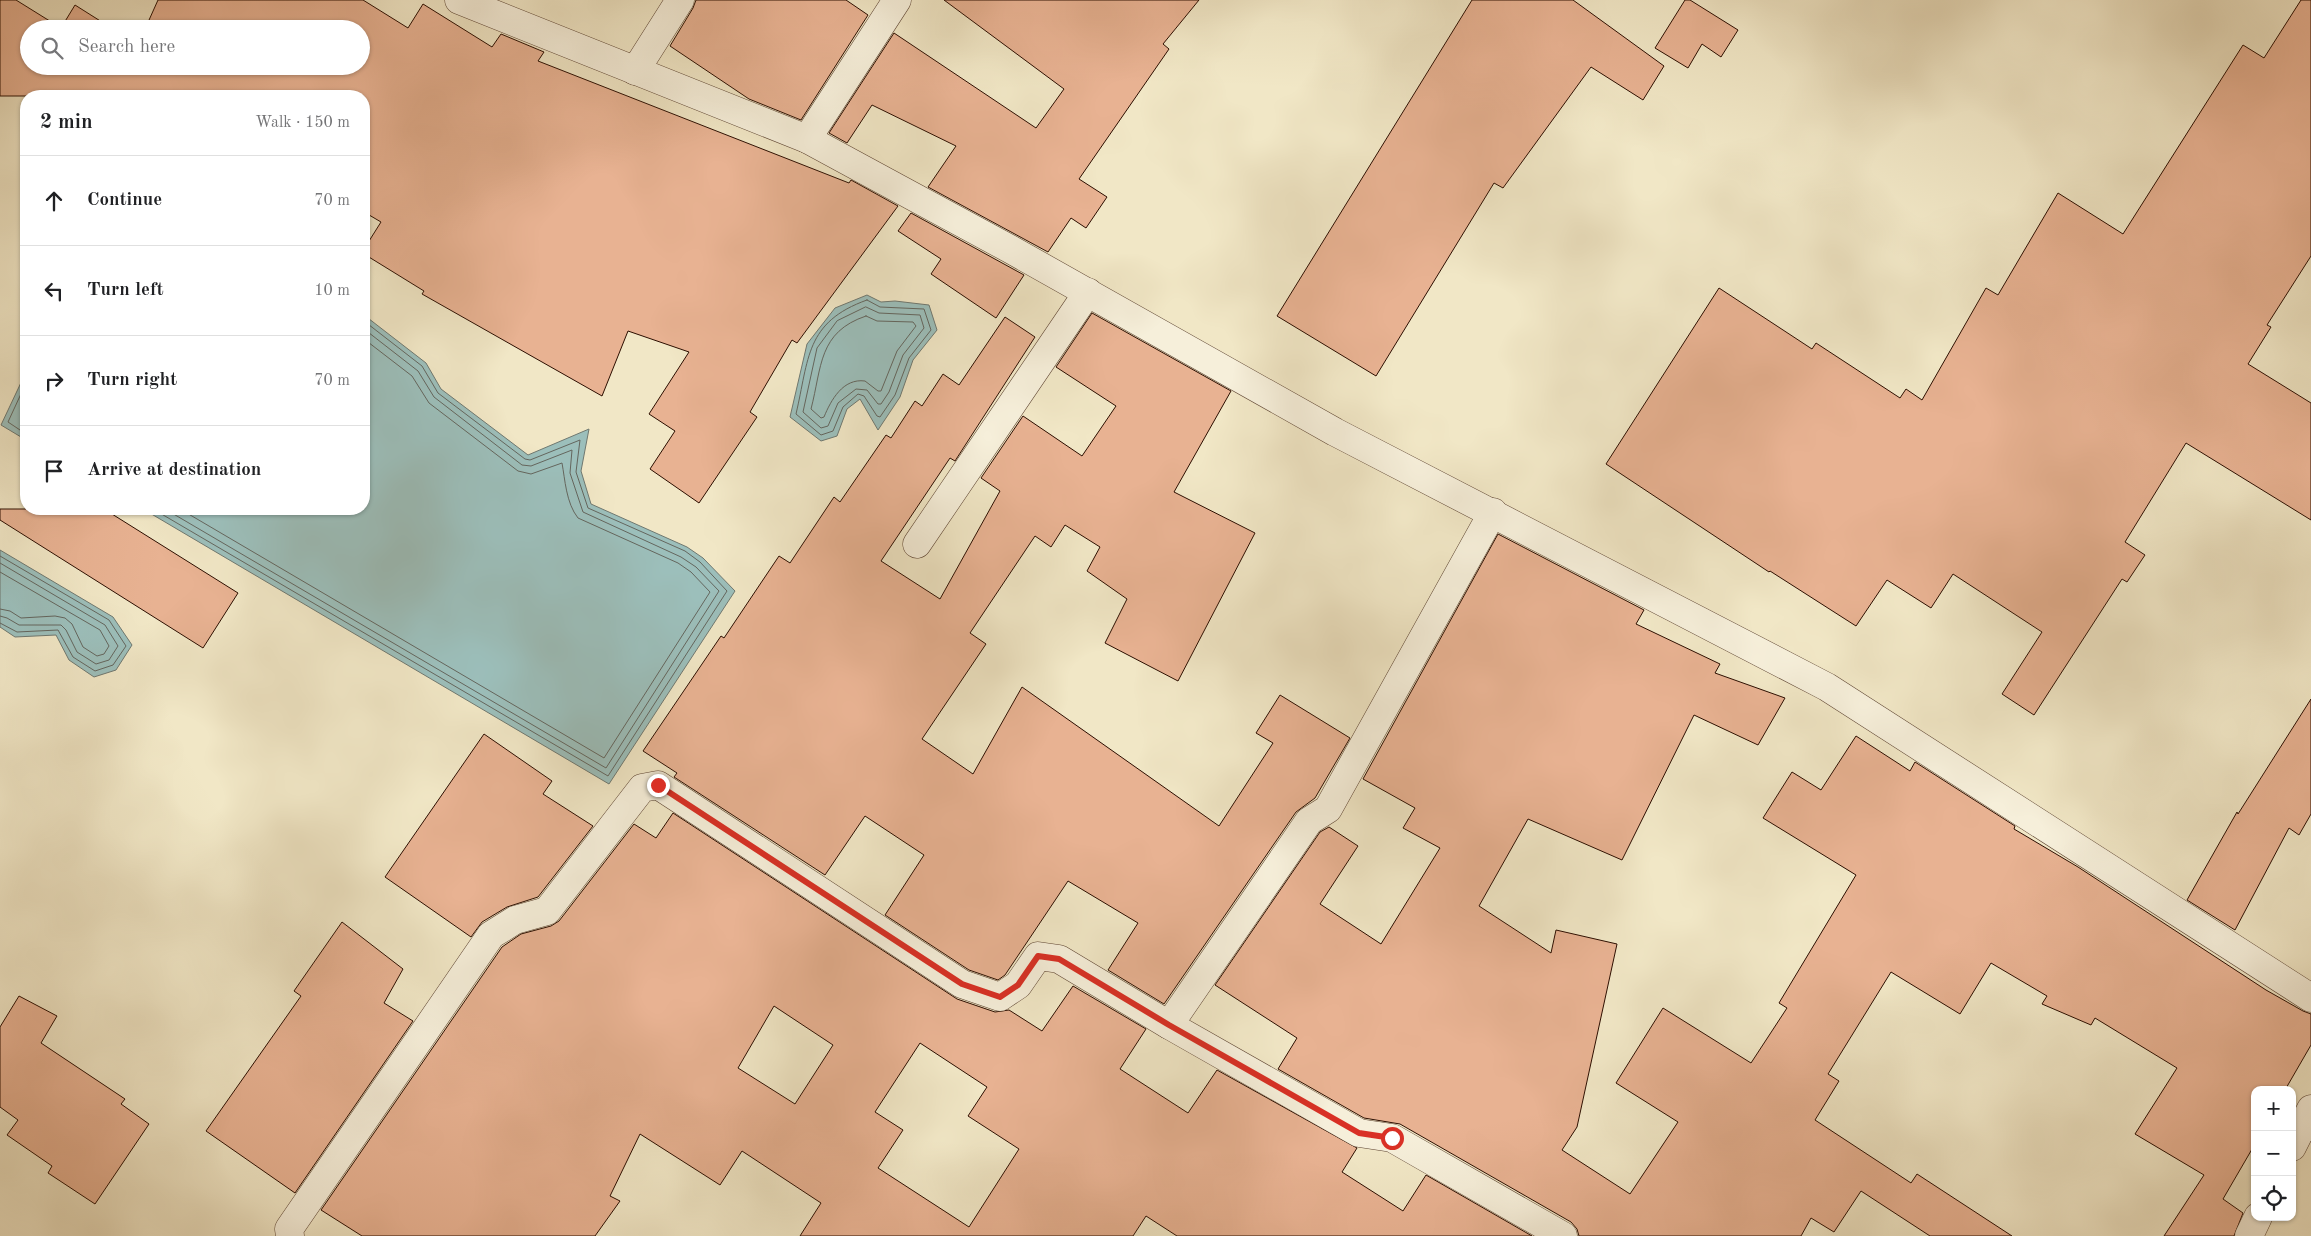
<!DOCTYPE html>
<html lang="en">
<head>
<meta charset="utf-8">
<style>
  :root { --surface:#fff; --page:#f2f2f2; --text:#202124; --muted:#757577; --line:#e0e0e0 }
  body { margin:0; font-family:"Old Standard TT",serif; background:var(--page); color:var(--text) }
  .controls { position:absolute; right:15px; bottom:15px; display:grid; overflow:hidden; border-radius:10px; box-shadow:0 1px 4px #0004 }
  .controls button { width:45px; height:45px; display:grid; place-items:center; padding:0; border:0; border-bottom:1px solid var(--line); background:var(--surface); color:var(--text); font:25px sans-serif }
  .stop { position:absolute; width:15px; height:15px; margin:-11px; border:4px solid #d93025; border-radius:50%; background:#fff }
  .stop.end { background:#d93025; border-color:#fff; box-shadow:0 1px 5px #0008 }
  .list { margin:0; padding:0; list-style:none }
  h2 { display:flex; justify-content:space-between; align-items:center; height:65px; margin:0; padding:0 20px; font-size:21px }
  h2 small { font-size:16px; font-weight:400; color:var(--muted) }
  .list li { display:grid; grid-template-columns:32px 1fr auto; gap:15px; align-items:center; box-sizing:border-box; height:90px; padding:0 20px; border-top:1px solid var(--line) }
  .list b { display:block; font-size:19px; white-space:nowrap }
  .list em { font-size:16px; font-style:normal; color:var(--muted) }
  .icon { flex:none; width:28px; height:28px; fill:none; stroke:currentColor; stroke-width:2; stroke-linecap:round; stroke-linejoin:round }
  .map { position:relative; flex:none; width:2311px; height:1236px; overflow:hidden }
  .search { position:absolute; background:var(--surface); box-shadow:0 1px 4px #0004; left:20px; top:20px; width:350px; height:55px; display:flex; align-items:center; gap:12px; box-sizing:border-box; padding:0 18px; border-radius:28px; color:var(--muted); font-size:19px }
  .panel { position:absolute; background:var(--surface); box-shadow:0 1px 4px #0004; left:20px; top:90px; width:350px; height:425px; border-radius:20px }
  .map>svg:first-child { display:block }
  .water { fill:#9cbfbb; stroke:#6f7870 }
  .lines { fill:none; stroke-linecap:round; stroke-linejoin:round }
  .shore { stroke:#64665e; stroke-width:1 }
  .building { fill:#e8b292; stroke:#2c0e00; fill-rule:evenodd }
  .minor-casing { stroke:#5d4432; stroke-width:29 }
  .minor { stroke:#f6efda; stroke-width:28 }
  .route { stroke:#d93025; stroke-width:6 }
</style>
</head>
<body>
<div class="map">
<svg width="2311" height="1236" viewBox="0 0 2311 1236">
  <rect width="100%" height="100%" fill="#f1e7c6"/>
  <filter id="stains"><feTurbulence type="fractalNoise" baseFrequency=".004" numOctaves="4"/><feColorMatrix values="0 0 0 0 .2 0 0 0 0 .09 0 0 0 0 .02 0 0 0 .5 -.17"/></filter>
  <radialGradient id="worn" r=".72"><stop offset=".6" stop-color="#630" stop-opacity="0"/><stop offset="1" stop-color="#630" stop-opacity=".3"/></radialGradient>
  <!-- water -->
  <g class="water">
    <path d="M867,295L881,302L895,301L929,305L937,330L913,360L900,397L878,430L860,399L847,409L837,436L821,441L790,417L807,344L835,308Z"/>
    <path d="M364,315L426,363L441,389L528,455L589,429L581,471L591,504L687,547L703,558L735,591L609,784L143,509H364Z"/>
    <path d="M26,372V440L1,425Z"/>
    <path d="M0,550L113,617L132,645L116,670L94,677L69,660L56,635L15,637L0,627Z"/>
  </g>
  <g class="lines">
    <!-- shore -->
    <g class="shore">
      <path d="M867,300L880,307L924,309L931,330L909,358L895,395L880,417L877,416L864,396L858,394L843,407L833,431L821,435L796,414C809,359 805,322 867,300Z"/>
      <path d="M866,307L879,313L920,315L924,328L903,355L889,392L881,404H878L867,390L856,389L838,403L828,426L821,428L803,412L817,348L837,321Z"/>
      <path d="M866,316L877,321L913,322L916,326L897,351L881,391H878L865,381C843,378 831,400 824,417L821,418L811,409C822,367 818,332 866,316Z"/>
      <path d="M26,383L8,422L26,434"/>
      <path d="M153,509L608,776L727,591L700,562L685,551L588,508L576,472L580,440L530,460L525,459L438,393L422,366L364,321"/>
      <path d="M165,509L606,768L719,591L696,567L681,557L583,512L570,473L572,450L531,466L522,465L434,397L418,371L364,329"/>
      <path d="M180,509L604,758L710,592L691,572L678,563L578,518C566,503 565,479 562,463L531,474L518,471L429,403L412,376L364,339"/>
      <path d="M0,556L109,620L126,646L113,665L95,671L73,657L58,630L17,632L0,623"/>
      <path d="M0,563L105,625L118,646L109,660L96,664L77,652L66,630L61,625H19L7,618L0,616"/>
      <path d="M0,572L100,630L109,646L104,654L97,656L83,647L72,624L65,618L55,616L21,618L10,611L0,609"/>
    </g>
  </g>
  <!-- building -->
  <g class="building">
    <path d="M0,0H16L61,28L75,5L113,29H29V66H361V29H145L158,0H363L408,28L423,4L492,47L501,34L544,52L538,61L849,183L851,180L898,206L797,343L792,340L750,412L757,417L699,503L650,469L675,431L649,414L689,352L628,331L602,396L422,294L424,291L364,254V249L381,222L364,212V96H0Z"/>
    <path d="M696,0H846L868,15L801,120L749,99L670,46L693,8Z"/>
    <path d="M944,0H1199L1163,44L1169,49L1079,179L1107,197L1086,228L1071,218L1048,252L928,187L956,146L872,105L847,143L829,133L894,33L1036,128L1064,89Z"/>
    <path d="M1472,0H1573L1664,66L1643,100L1591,67L1503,188L1494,183L1376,376L1277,316Z"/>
    <path d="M1685,0H1690L1738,30L1721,57L1702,44L1688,68L1655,48Z"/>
    <path d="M2301,0H2311V256L2267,325L2271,327L2248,364L2311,403V520L2186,443L2125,542L2145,555L2127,582L2122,579L2034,715L2002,694L2042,632L1953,574L1931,608L1887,580L1856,626L1770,571L1769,572L1606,464L1719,288L1812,349L1816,343L1900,398L1906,389L1922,400L1986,288L1998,295L2058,193L2123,234L2243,45L2264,58Z"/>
    <path d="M911,213L1024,275L996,318L931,274L941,259L898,231Z"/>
    <path d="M1092,313L1231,391L1174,492L1255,533L1178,681L1105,643L1127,599L1087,571L1100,547L1065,525L1051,547L1035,536L970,633L986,644L922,739L973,774L1022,687L1219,826L1273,743L1256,733L1280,695L1350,738L1315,798L1296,812L1164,1004L1108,970L1138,923L1068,881L1005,975L998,980L969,970L885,915L924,855L865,816L825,875L674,777L677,773L643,751L721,636L724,638L779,556L790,563L834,497L840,502L886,435L891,438L915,401L922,406L943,374L959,385L1005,317L1035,337L955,461L950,458L881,561L940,599L1000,491L981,478L1023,416L1082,456L1116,406L1056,367Z"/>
    <path d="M0,509H104L238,593L203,648L0,520Z"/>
    <path d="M1498,534L1644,610L1636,624L1720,664L1715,673L1785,698L1758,745L1694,715L1622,860L1528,819L1479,906L1551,953L1556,930L1617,944L1577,1127L1562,1150L1630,1194L1678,1122L1616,1083L1663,1008L1751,1063L1787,1008L1779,1003L1856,875L1763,818L1792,772L1821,790L1856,736L1910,771L1915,762L2015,826L2014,829L2078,867L2266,990L2303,1011L2311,1014V1045L2285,1090H2255V1144L2223,1199L2243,1213L2234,1236H2164L2204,1175L2135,1134L2177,1068L2095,1018L2091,1025L2042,1004L2047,996L1991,963L1960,1014L1891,972L1828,1074L1839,1081L1815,1120L1911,1183L1917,1174L2012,1236H1930L1861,1191L1834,1232L1811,1218L1801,1236H1579L1577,1229L1571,1222L1400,1124L1364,1118L1278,1069L1297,1038L1215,985L1320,832L1329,827L1358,846L1320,904L1381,944L1440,848L1403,828L1415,808L1363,779Z"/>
    <path d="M2311,699V814L2299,835L2289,828L2235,930L2187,900L2237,812L2238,814Z"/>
    <path d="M484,734L552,781L543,794L593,826L538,897L507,907L482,922L471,937L385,877Z"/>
    <path d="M673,813L957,999L995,1012L1009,1010L1042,1031L1073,986L1146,1029L1120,1069L1188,1113L1217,1070L1357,1148L1342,1172L1403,1211L1426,1175L1532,1236H1177L1146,1216L1133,1236H800L821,1203L742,1151L720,1185L640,1134L610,1196L620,1201L595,1236H362L321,1210L502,947L521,934L551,926L559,921L634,824L656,838ZM774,1006L833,1045L795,1104L738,1068ZM920,1043L987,1087L968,1116L1019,1149L969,1227L878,1168L903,1130L875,1112Z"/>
    <path d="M342,922L403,969L384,1003L413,1021L295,1193L206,1131L301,996L294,991Z"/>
    <path d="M19,996L57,1016L41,1043L125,1099L121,1104L149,1124L95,1204L48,1173L52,1166L7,1135L18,1120L0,1107V1027Z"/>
  </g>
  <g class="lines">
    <!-- minor casing -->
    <g class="minor-casing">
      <g id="minor">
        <path d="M459,0L807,139L1010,249L1335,432L1827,687L2311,998"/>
        <path d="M635,71L680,0"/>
        <path d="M807,139L897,0"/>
        <path d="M917,544L1088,292"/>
        <path d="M1169,1025L1309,821L1328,809L1493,512"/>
        <path d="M2292,1147L2311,1109"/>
        <path d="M290,1236L289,1229L491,935L515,920L547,911L642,788L658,785L962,984L1000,997L1018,985L1038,956L1059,959L1169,1025L1359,1133L1392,1138L1563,1236"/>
        <path d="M2249,1236L2258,1217"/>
      </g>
    </g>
    <!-- minor -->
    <use href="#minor" class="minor"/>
  </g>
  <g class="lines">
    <!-- route -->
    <path class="route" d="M658,785L962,984L1000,997L1018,985L1038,956L1059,959L1169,1025L1359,1133L1392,1138"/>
  </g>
  <rect width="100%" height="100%" filter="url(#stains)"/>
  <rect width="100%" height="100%" fill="url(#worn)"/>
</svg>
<div class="controls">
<button>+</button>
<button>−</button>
<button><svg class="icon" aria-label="locate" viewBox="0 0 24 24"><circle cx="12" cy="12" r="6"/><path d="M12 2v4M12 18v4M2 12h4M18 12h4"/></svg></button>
</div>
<div class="stop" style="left:1392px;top:1138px"></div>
<div class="stop end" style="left:658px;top:785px"></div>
<div class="search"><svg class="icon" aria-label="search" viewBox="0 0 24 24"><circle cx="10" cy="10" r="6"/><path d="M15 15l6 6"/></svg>Search here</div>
<section class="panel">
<h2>2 min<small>Walk · 150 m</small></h2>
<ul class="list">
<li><svg class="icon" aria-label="ahead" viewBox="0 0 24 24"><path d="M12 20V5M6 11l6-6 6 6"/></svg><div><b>Continue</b></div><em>70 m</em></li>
<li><svg class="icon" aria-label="left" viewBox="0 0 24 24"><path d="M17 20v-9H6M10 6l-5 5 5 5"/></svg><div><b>Turn left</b></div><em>10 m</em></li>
<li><svg class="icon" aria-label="right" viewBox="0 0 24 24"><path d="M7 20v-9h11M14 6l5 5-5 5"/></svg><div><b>Turn right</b></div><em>70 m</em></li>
<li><svg class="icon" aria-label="arrive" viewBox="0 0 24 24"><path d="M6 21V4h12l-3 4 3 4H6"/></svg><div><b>Arrive at destination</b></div></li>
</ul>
</section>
</div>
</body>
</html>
